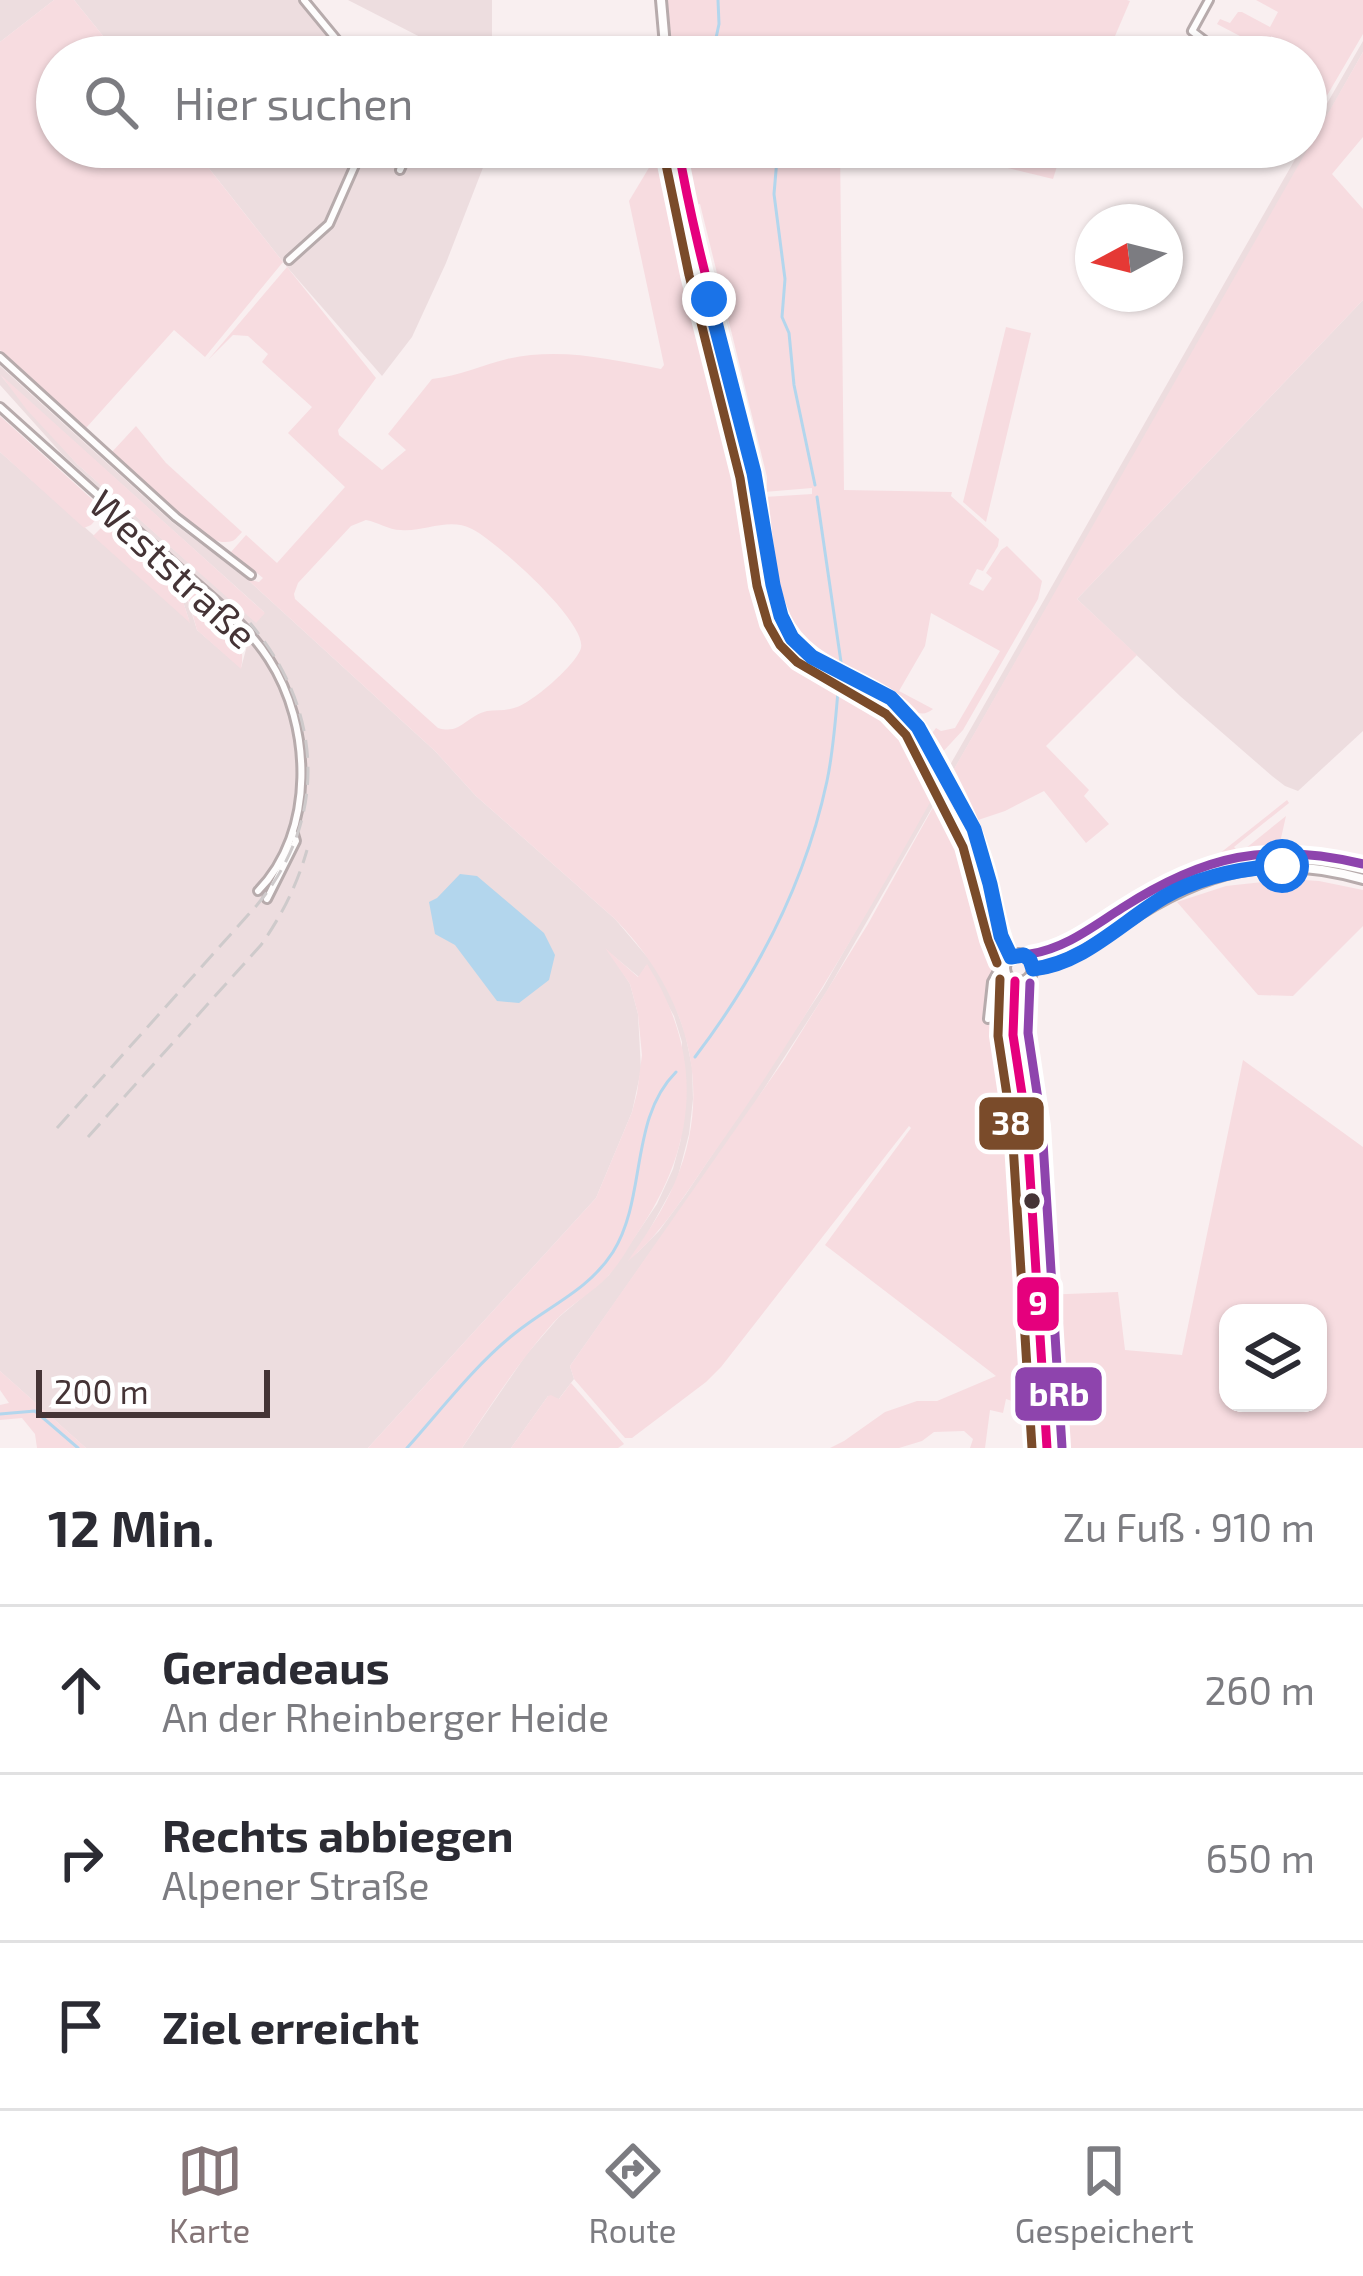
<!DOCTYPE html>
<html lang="de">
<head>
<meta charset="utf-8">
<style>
  :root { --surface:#fff; --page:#f7f7f7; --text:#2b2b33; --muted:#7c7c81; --line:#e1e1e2; --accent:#847577 }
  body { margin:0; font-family:"Exo 2",sans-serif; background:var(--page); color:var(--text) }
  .controls { position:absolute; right:36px; bottom:36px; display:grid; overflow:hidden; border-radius:24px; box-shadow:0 3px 9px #0004 }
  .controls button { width:108px; height:108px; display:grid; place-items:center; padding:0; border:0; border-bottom:3px solid var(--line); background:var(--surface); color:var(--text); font:60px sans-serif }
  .compass { position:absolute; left:1075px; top:204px; width:108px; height:108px; border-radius:50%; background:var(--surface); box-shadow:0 3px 9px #0004; rotate:263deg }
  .scale { position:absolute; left:36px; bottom:30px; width:234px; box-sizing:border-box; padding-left:12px; border:6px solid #453436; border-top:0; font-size:33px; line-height:42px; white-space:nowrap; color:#453436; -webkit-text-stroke:9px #fff; paint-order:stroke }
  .stop { position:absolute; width:36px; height:36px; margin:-27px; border:9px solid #1a73e8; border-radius:50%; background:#fff }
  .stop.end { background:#1a73e8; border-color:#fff; box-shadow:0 3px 12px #0008 }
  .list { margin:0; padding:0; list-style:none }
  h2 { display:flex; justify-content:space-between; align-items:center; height:156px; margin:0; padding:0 48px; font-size:51px }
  h2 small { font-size:39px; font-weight:400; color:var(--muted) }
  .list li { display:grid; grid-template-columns:78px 1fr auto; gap:36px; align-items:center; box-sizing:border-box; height:168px; padding:0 48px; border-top:3px solid var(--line) }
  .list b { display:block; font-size:45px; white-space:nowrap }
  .list p { margin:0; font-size:39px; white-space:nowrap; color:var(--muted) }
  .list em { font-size:39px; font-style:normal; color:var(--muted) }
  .icon { flex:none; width:66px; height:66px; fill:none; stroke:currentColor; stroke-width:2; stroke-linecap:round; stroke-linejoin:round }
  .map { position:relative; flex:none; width:1363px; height:1448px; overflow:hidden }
  .search { position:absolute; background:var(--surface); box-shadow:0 3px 9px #0004; left:36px; right:36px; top:36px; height:132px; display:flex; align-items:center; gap:30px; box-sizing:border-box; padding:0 42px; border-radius:66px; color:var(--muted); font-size:45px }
  .sheet { height:660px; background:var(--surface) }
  nav { display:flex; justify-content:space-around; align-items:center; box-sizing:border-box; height:168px; border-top:3px solid var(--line); background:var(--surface); font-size:33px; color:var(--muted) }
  nav a { display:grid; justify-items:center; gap:6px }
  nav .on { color:var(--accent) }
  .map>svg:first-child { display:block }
  .built { fill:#eddddf; fill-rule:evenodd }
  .green { fill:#f7dce0; fill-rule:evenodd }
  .water { fill:#b3d6ed }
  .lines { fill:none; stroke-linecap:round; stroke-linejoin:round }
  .stream { stroke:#b3d6ed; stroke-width:3 }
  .minor-casing { stroke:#b7abac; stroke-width:12 }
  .tertiary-casing { stroke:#b7abac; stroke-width:14 }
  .minor { stroke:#fefdfd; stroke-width:6 }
  .tertiary { stroke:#fefdfd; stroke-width:8 }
  .rail { stroke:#cecacb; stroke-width:3; stroke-dasharray:18 9; stroke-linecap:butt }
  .bus-1-casing { stroke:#fff; stroke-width:18 }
  .bus-2-casing { stroke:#fff; stroke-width:18 }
  .bus-3-casing { stroke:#fff; stroke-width:18 }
  .bus-1 { stroke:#e5007d; stroke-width:9 }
  .bus-2 { stroke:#7a4b2a; stroke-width:9 }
  .bus-3 { stroke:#8e44ad; stroke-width:9 }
  .route { stroke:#1a73e8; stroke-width:15 }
  .bus-dot { fill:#453436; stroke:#fff; stroke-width:4.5 }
  .labels { text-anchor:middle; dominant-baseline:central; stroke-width:10; stroke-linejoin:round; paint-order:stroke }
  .street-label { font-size:39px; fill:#453436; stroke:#fff }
  .line-badge { stroke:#fff; stroke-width:4.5 }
  .badge-label { font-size:33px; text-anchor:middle; font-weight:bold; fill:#fff }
</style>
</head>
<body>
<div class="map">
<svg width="1363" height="1448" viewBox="0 0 1363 1448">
  <rect width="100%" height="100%" fill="#f9eff0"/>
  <!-- built -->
  <g class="built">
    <path d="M0,0H54L0,42Z"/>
    <path d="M74,0H304L351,57H120Z"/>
    <path d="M348,0H492V40L454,47L430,42Z"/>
    <path d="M1363,41V52L1246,260L827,991L745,1118L570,1366L574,1379L558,1400L548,1396L511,1448H462L526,1355L559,1317L609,1275L657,1204L673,1169L681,1139L682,1042L674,1016L646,966L639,977L610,953L630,984L638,1014L641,1070L632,1112L596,1198L368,1448H86L0,1371V452L189,620L177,583L155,545L129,515L62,454L0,385V366L172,522L247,579L435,751L476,796L615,919L654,965L669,989L685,1033L692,1067L693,1099L689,1134L677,1180L636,1254L659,1231L686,1194L823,988L1302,147H1306V140ZM1,376L264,612L256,622L77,464ZM161,545L252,627L241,668L197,630L180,575Z"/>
    <path d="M192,147H491L446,263L412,337L382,376L287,267Z"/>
    <path d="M1363,300V731L1298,791L1285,786L1272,776L1180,696L1077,599Z"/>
  </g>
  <!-- green -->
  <g class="green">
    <path d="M54,0H74L120,57H57V147H192L283,262L205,357L174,330L86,428L0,350V42Z"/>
    <path d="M661,0H1127L1130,1L1106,57H666Z"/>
    <path d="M1256,0H1363V34L1308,128L1306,57H1254L1259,46L1217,24L1220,19L1230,23L1238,12H1242L1270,27L1278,12Z"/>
    <path d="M1363,52V137L1332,174L1363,209V300L1077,599L1137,655L1046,746L1089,790L1084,796L1109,824L1086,843L1044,791L1005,811L975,821L950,776Z"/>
    <path d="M678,147H840L844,490L952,492L951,496L999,539L998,546L983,571L977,569L969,584L983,591L992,578L986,573L1001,550L1007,546L1042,581L1038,599L963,730L939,756L929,737L936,728L941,731L955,728L1000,651L931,613L925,646L899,691L933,709C916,723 905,700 890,690C866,676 838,668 815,652C773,622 772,544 764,497L812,494V488L764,492L767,488V477L700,204L693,205L686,167L688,164L802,159L812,148H801L755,157L680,161Z"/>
    <path d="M922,147H1063L1053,179Z"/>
    <path d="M656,156L671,167L754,496L774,616L795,653L810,665L879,695L893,704L912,723L943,779C873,905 801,1029 718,1147C690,1186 665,1231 628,1261C645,1236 663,1211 675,1182C716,1087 685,990 615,919L476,796L435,751L247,579L259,582L263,578L231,552L246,535L277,563L345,487L288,433L312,407L262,362L268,354L248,336L233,335L208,360L287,267L376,378L338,430L339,435L382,470L406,450L388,434L432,379C459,376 482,365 507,359C560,347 609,359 661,369L664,365L629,201ZM366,520C378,522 388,530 401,530C425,532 449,517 472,529C496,541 587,622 581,648C577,664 530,705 514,708C505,711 496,710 487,711C466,716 461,735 438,728L295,599L294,594L298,583L351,526Z"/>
    <path d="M1006,327L1031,333L986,522L963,502Z"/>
    <path d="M0,374L265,613L256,623L77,464L27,410Z"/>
    <path d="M0,416L104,510L91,525L84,528L0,452Z"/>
    <path d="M136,426L166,463L242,532C236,538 235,542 226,542C201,545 132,471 112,452Z"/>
    <path d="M112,517L143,545L172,581L177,583L190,623L93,536Z"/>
    <path d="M184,584C212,604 250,631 241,669L197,630Z"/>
    <path d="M946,784L966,820L980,858L1000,948L995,955V970L1021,1216L1027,1370L1035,1418L1011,1414L1012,1401L1006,1399L1003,1413L990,1410L985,1448H970L973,1439L964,1431L934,1432L922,1441L899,1448H830L844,1441L885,1412L917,1401H937L996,1376L825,1245L911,1128L909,1126L721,1367L706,1382L632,1438H625L574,1379L570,1366L784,1060L868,924Z"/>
    <path d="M1287,800L1289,803L1234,847L1240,853L1286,816L1279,847L1275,852L1214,864L1151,893L1219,854Z"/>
    <path d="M1289,879L1319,881L1363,890V926L1293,996L1258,995L1177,902L1226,886Z"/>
    <path d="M605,948L638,977L647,964C706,1058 697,1148 635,1237C627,1250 619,1264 609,1275C593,1293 570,1304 553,1323C519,1361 491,1405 462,1448H368L596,1198L632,1112L637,1093L642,1055L638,1014L630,984Z"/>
    <path d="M1243,1060L1363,1147V1448H1052L1043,1349L1042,1295L1118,1292L1125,1350L1182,1355ZM1228,1313H1318V1403H1228Z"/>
    <path d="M0,1371L86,1448H37L35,1434L22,1418L0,1420V1405L9,1403L0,1390Z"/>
    <path d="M571,1383L624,1444L618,1448H511L548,1396L551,1395L559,1399Z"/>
  </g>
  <!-- water -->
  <path class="water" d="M460,874L477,876L544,933L555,955L549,980L519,1003L497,1001L455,945L435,934L429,902L437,898Z"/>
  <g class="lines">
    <!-- stream -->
    <g class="stream">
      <path d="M712,57L719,24L718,0"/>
      <path d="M714,147L717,152L778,150"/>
      <path d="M777,159L774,194L785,279L782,317L789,333L794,385L815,485"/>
      <path d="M817,497L841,662"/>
      <path d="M695,1057C758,974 805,884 827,781C834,748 836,713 839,679"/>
      <path d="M0,1414L35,1411L78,1448"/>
      <path d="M407,1448C441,1410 474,1366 514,1334C548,1306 588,1291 613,1252C647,1198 629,1119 676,1072"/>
    </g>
    <!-- minor casing -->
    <g class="minor-casing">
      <g id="minor">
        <path d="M304,0L351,57"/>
        <path d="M1209,0L1192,31L1226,57"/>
        <path d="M400,170L410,147"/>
        <path d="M289,260L329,224L363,147"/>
        <path d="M0,357L176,517L251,575"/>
        <path d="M0,407C59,460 119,514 178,567C210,596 246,623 269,659C312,725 316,832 258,891"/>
        <path d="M267,899L296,841L294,834"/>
        <path d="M988,1019L992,982L997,973L1006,970"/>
      </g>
    </g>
    <!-- tertiary casing -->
    <g class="tertiary-casing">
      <g id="tertiary">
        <path d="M661,0L666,57"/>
        <path d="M678,147C695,259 730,366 755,475C766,522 764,574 782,618C805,674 873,674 910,716C922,729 929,747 938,762C957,798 976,831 987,870C995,900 997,930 1011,957"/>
        <circle cx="1019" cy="968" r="14"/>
        <path d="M1033,969C1069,965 1095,944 1124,924C1203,871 1269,852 1363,879"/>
        <path d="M1015,981C1005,1025 1023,1082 1027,1127C1035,1234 1035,1341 1047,1448"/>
      </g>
    </g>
    <!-- minor -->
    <use href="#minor" class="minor"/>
    <!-- tertiary -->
    <use href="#tertiary" class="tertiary"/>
    <!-- rail -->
    <g class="rail">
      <path d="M57,1128L257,905C330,817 322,708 250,623"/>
      <path d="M88,1137L261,945C282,915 297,885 307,850"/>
    </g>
    <!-- bus-1 casing -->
    <g class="bus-1-casing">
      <g id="bus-1">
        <path d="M678,147C697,258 731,365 755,475C765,521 762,574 782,618C808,675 880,675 915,723C941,757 975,828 987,869C995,899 998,929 1011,957"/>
        <path d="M1015,981L1013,1035L1027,1127L1047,1448"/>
      </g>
    </g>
    <!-- bus-2 casing -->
    <g class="bus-2-casing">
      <g id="bus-2">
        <path d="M663,150L689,275L740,478L757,586L768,624L780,645L797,662L886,714L906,735L963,847L988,940L997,963"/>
        <path d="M1000,979L998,1036L1012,1128L1032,1448"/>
      </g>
    </g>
    <!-- bus-3 casing -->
    <g class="bus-3-casing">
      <g id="bus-3">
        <path d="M1030,954C1066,948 1092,927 1122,908C1205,855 1267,841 1363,864"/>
        <path d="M1030,983L1028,1033L1042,1126L1062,1447"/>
      </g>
    </g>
    <!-- bus-1 -->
    <use href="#bus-1" class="bus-1"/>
    <!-- bus-2 -->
    <use href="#bus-2" class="bus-2"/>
    <!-- bus-3 -->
    <use href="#bus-3" class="bus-3"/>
  </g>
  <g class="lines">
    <!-- route -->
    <path class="route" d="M709,299L754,473L773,585L781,616L792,638L812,657L891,698L918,727L974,829L990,884L1001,936L1011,957L1024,955L1030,960L1033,969C1083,964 1122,922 1164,897C1199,877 1242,868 1282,866"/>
  </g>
  <!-- markers -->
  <circle class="bus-dot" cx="1032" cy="1201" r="10"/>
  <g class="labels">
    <!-- street labels -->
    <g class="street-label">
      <text transform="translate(174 568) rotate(43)">Weststraße</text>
    </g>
  </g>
  <g class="line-badge">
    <rect x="977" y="1095" width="69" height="57" rx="12" fill="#7a4b2a"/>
    <rect x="1015" y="1275" width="46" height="58" rx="12" fill="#e5007d"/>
    <rect x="1013" y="1365" width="91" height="58" rx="12" fill="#8e44ad"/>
  </g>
  <g class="badge-label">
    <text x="1011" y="1135">38</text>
    <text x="1038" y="1315">9</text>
    <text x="1059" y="1406">bRb</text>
  </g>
</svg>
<div class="controls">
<button><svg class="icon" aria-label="layers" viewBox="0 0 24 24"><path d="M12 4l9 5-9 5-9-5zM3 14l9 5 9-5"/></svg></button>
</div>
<svg class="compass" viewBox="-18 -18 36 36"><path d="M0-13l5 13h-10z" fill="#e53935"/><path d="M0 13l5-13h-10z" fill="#7c7c81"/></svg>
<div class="scale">200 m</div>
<div class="stop" style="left:1282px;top:866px"></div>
<div class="stop end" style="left:709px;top:299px"></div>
<div class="search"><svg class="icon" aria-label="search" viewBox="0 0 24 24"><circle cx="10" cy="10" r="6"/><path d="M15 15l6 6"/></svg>Hier suchen</div>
</div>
<section class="sheet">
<h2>12 Min.<small>Zu Fuß · 910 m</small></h2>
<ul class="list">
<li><svg class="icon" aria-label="ahead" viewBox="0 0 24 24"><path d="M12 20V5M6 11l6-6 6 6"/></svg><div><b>Geradeaus</b><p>An der Rheinberger Heide</p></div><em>260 m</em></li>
<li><svg class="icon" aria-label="right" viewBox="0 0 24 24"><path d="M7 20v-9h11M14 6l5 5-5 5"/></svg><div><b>Rechts abbiegen</b><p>Alpener Straße</p></div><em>650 m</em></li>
<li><svg class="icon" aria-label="arrive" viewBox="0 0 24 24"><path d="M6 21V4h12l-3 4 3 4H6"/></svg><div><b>Ziel erreicht</b></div></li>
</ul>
</section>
<nav>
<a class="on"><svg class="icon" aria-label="map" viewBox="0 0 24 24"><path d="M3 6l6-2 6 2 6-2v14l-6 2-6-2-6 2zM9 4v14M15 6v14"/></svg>Karte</a>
<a><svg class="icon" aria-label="directions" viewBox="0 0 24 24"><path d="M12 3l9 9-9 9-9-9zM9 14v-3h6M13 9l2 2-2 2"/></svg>Route</a>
<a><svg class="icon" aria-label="saved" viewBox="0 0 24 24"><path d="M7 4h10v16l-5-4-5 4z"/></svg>Gespeichert</a>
</nav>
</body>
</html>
